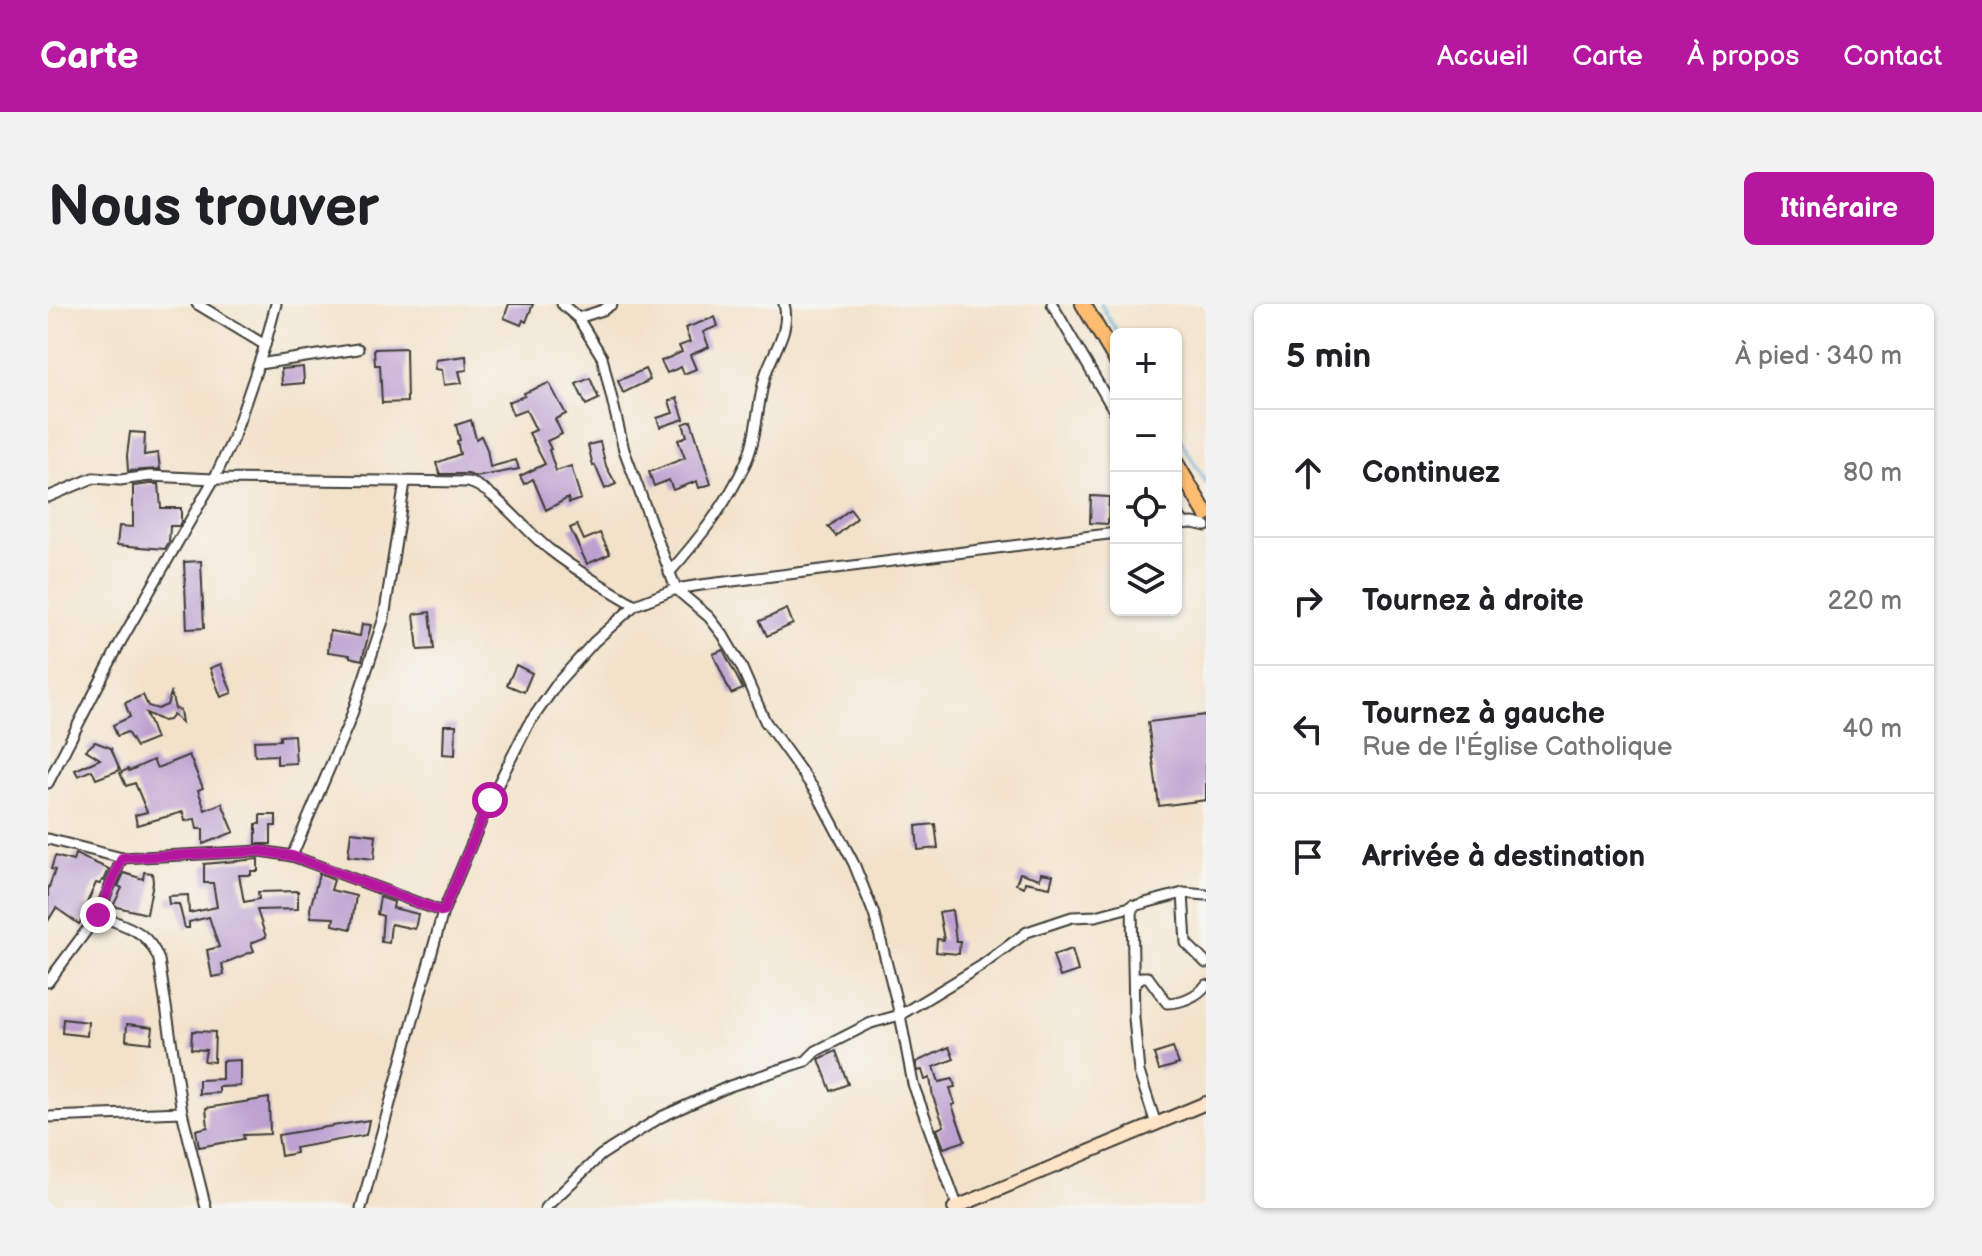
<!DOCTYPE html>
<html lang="fr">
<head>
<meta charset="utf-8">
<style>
  :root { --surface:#fff; --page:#f2f2f2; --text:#202124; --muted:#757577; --line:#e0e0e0; --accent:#b5179e }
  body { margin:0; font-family:"Balsamiq Sans",sans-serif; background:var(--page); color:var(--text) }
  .controls { position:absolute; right:24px; top:24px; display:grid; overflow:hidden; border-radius:12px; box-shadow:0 2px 6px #0004 }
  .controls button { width:72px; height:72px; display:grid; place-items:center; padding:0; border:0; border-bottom:2px solid var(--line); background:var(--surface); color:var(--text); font:40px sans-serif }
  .stop { position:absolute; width:24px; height:24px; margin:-18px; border:6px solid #b5179e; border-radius:50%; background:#fff }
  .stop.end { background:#b5179e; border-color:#fff; box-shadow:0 2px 8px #0008 }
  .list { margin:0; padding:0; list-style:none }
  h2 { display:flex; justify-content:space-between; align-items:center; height:104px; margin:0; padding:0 32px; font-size:34px }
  h2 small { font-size:26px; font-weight:400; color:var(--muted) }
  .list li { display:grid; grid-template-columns:52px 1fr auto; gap:24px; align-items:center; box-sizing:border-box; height:128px; padding:0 32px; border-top:2px solid var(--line) }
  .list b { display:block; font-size:30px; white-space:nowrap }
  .list p { margin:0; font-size:26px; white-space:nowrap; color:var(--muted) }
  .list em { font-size:26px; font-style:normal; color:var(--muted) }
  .icon { flex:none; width:44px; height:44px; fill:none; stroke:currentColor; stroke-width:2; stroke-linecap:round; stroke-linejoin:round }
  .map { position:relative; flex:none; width:1158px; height:904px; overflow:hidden; border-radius:12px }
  header { display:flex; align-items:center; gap:48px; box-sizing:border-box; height:112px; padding:0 40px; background:var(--accent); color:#fff }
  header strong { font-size:38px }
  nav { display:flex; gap:44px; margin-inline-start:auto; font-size:28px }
  .intro { display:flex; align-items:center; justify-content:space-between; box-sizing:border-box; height:192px; padding:0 48px }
  h1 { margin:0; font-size:56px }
  .button { padding:20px 36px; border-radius:12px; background:var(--accent); color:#fff; font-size:28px; font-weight:700 }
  main { display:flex; gap:48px; padding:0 48px }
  aside { flex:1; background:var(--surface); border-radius:12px; box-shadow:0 2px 6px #0004 }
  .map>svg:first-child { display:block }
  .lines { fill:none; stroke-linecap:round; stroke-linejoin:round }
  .stream { stroke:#57abd3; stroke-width:3 }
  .building { fill:#bda1d0 }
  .street-casing { stroke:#3c3a36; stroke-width:13 }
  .secondary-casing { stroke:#3c3a36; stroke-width:16 }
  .primary-casing { stroke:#3c3a36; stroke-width:18 }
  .street { stroke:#fff; stroke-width:9 }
  .secondary { stroke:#fee4c6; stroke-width:12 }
  .primary { stroke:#fdbc70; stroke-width:14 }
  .route { stroke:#b5179e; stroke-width:10 }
</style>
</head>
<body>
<header>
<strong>Carte</strong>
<nav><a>Accueil</a><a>Carte</a><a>À propos</a><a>Contact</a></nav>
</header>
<div class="intro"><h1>Nous trouver</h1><a class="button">Itinéraire</a></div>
<main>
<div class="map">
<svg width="1158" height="904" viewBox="0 0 1158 904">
  <rect width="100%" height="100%" fill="#f6f6f2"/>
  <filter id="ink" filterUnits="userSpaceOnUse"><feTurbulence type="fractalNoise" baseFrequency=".0125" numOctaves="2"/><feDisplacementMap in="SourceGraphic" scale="16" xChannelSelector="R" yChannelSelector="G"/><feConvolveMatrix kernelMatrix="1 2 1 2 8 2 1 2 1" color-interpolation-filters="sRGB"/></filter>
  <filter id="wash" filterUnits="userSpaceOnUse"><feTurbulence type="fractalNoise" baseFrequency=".006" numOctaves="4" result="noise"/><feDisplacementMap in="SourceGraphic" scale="32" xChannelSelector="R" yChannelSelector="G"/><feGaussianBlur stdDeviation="1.8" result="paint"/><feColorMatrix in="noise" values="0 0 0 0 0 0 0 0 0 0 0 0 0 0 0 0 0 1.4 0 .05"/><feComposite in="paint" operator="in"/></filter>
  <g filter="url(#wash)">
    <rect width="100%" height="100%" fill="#f3e2ca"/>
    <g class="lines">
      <!-- stream -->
      <g class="stream">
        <path d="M1053,0L1070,30"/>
        <path d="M1128,128L1158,179"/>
      </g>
    </g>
    <g id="blocks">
      <!-- building -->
      <g class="building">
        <path d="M461,0H485L478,18L475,16L473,21L456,14Z"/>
        <path d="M667,13L670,22L655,28L661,43L642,51L648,65L636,70L633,63L619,69L613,57L634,48L631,42L642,38L637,24Z"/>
        <path d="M358,44L359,98L334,99L332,61H327L326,45Z"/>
        <path d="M418,52L419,66L411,67L414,79L396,81L394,66L387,65L388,56Z"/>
        <path d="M255,63L256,79L234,81L233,65Z"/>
        <path d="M597,65L602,76L575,89L570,77Z"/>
        <path d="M542,74L551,95L538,101L528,80Z"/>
        <path d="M501,79L518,110L507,115L514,130L499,137L503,145L501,146L508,167L523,162L533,195L521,199L520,194L498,206L485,175L476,180L472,172L497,160L481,129L488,126L478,106L465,111L460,98L477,92L476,89Z"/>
        <path d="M629,94L636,115L612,123L609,114L625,109L621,97Z"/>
        <path d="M423,116L428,135L433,132L439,145L442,163L468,156L471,165L428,173L420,170H392L388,159L412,150L409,137L412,136L408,121Z"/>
        <path d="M643,117L663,180L651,184L649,177L625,186L621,176L606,182L601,168L637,154L630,136L639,132L635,120Z"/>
        <path d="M82,128L97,129L96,151L110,149L112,165L80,167L79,152Z"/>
        <path d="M552,138L558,162L568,180L557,185L547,161L545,162L540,141Z"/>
        <path d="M102,180H111L113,204H133V217L131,222H122L121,238L117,245L69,241L71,222L85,223V182Z"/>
        <path d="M1043,192L1061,193L1060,220L1042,219Z"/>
        <path d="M802,205L809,214L788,232L780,223Z"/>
        <path d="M529,221L536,236L552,229L562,250L539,260L522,224Z"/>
        <path d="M153,257L156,324L139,325L136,258Z"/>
        <path d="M739,305L745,320L719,332L712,317Z"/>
        <path d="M382,308L386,345L370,346L366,310Z"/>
        <path d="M314,320L323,321L314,356L302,353V351L280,348L282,327L312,332Z"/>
        <path d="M675,346L695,385L683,390L665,350Z"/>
        <path d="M173,360L184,389L173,393L162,364Z"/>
        <path d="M468,361L484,369L476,388L459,381Z"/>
        <path d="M123,389L127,405L132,406L134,419L125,411L121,416L115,417L98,409L108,435L88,443L79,428L69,432L65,421L82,413L77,399L95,391L100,402L110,405L119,401Z"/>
        <path d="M1158,411V496L1111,502L1100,418Z"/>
        <path d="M396,421H408L407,451L395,450Z"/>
        <path d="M246,431L248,459L229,460V451L207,452L206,437L232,436V432Z"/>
        <path d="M47,438L63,444L72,466L48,475L44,466L30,472L27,466L52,455L38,446Z"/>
        <path d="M141,451L155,484L150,486L157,506L174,499L186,528L155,540V525H149L147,515L137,517L135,508L89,521L87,511L99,508L87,479L78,482L72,469L80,465L81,467L105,456L109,464Z"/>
        <path d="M212,511H228V522H223V540H208V520H212Z"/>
        <path d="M887,520L890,544L870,546L868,522Z"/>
        <path d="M303,528L328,531L326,555L300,552Z"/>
        <path d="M27,550L61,565L56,577L54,576L52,580L48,579L38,601L42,604L31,620L8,604L0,617V586L7,566L3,565L7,552L25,557Z"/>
        <path d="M210,555V567H203V571H191L196,598L211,595L210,588L250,587V605L209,606L218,633L203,639L206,647L174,660L176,671L164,673L159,646L171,643L161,613L141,618V624H137L131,600H121L120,592L140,591L141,609L169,603L165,579H156V560Z"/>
        <path d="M96,568L104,569L105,578L99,610L65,602L74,584L70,582L76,569L95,575Z"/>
        <path d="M972,569L992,575L993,569L1005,571L1002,583L977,578L976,583L968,580Z"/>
        <path d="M271,570L286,576L283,586L308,592L303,625L285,621L286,614L263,613L262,605Z"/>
        <path d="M332,593L346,598L345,604L370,610L367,625L343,620L341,639L333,638L335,612L329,610Z"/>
        <path d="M904,606L908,637H912L911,650L888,648L889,635L896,636L891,608Z"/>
        <path d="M1024,645L1030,667L1012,673L1005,651Z"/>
        <path d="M15,715L40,718L39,732L14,729Z"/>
        <path d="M79,720L105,723L103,739L78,736Z"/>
        <path d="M144,727L167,728L166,758L156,757L158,746L143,745Z"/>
        <path d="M901,743L906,755L886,763L891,778L905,775L907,783L902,784L907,800L904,801L917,837L896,844L889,825L896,822L885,793L882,774L877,776L874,766L870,767L868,758Z"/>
        <path d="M1125,744L1131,760L1111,766L1106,750Z"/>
        <path d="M788,747L800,780L783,787L771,755Z"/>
        <path d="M192,756V782L171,783V789L151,790V776L174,775V757Z"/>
        <path d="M221,794L222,830L195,831L196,835L151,843L148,826L160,823L158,804Z"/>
        <path d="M321,816L318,831L247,844L248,849L233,852L230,831Z"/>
      </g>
    </g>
  </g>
  <g filter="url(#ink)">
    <use href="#blocks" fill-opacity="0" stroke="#3c3a36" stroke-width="2"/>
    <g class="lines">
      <!-- street casing -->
      <g class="street-casing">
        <g id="street">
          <path d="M149,0L217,41"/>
          <path d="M514,0L530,14L554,53L576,146L628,285L661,313L675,331L693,362L717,417L768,488L806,560L826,610L852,711L865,780L910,904"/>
          <path d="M1004,0L1068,110"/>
          <path d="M530,14L555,6L564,0"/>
          <path d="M211,60L310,45"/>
          <path d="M0,193L45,174L72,176L102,172L166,175L420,178C446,184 479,229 502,246C529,267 558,284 587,301"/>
          <path d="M1128,207L1136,219"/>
          <path d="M1128,220L1145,219L1158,222"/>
          <path d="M621,269C650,236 680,199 698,158C710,130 709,98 718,69C726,46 743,25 736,0"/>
          <path d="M0,479L73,337L166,175L185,135L217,41L228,0"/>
          <path d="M0,535L74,554L213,547L244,552L395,608"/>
          <path d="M244,552L302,416L336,314L357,178"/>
          <path d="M1135,589L1138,639L1158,659"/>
          <path d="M1084,601L1086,714L1091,768L1108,820"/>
          <path d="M50,611C79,623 99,625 111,656L134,808L158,904"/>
          <path d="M0,678L50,611L74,554"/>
          <path d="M1087,680L1093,673H1100L1119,699C1133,699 1150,692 1158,681"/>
          <path d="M0,813L134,808"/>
          <path d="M313,904L395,608L442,496L480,421L511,377L546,338L587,301L628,285L653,281L1068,229"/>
          <path d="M497,904L553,851L613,813L682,782L758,757L768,747L823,719L852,711L933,662L979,628L1024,613L1048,612L1135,589L1158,591"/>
        </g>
      </g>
      <!-- secondary casing -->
      <g class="secondary-casing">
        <path id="secondary" d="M906,904L1158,799"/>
      </g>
      <!-- primary casing -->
      <g class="primary-casing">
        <g id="primary">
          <path d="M1035,0L1068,56"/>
          <path d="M1128,159L1158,210"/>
        </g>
      </g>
      <!-- street -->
      <use href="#street" class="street"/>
      <!-- secondary -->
      <use href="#secondary" class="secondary"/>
      <!-- primary -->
      <use href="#primary" class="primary"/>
    </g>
  </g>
  <g class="lines" filter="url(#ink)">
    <!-- route -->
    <path class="route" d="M50,611L74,554L213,547L244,552L395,608L442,496"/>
  </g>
</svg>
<div class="controls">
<button>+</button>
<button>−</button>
<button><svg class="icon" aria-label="locate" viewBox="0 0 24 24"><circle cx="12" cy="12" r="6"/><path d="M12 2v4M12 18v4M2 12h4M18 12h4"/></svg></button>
<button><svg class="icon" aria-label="layers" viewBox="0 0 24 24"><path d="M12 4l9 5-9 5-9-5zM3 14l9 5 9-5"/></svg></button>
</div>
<div class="stop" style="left:442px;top:496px"></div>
<div class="stop end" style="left:50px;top:611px"></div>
</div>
<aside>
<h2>5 min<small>À pied · 340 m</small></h2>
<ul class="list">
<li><svg class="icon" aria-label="ahead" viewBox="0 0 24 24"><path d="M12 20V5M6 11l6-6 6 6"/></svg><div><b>Continuez</b></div><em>80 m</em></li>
<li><svg class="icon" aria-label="right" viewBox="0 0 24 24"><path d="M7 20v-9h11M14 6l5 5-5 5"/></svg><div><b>Tournez à droite</b></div><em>220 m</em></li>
<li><svg class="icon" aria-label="left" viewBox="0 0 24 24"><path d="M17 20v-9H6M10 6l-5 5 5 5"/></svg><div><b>Tournez à gauche</b><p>Rue de l'Église Catholique</p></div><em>40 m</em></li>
<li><svg class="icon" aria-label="arrive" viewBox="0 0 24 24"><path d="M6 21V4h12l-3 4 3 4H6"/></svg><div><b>Arrivée à destination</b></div></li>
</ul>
</aside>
</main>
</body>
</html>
